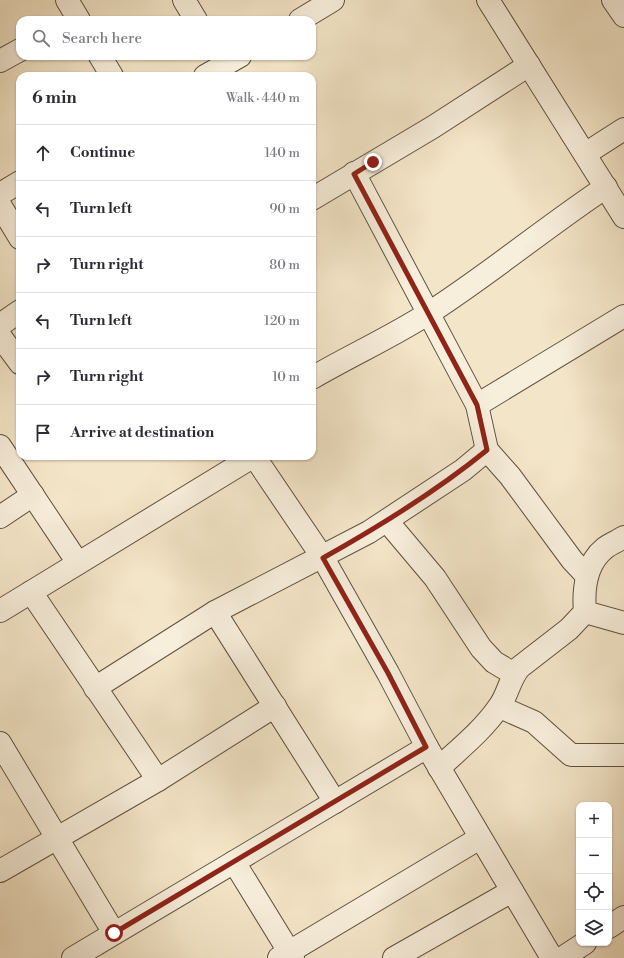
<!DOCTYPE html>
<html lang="en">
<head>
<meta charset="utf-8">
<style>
  :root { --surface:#fff; --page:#f2f2f3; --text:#2b2b33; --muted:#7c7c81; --line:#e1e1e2 }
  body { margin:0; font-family:"Libre Bodoni",serif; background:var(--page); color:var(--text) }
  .controls { position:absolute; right:12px; bottom:12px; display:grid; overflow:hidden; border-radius:8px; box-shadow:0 1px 3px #0004 }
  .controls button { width:36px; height:36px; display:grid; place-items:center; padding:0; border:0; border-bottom:1px solid var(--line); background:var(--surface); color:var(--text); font:20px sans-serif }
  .stop { position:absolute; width:12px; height:12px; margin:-9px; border:3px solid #8f2418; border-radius:50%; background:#fff }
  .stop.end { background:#8f2418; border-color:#fff; box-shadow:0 1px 4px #0008 }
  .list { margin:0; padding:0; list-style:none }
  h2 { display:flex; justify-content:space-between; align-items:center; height:52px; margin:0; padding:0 16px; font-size:17px }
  h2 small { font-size:13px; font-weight:400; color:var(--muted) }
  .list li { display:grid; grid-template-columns:26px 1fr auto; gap:12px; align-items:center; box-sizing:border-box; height:56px; padding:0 16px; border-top:1px solid var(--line) }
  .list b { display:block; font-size:15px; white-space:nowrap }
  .list em { font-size:13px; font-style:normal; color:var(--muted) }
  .icon { flex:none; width:22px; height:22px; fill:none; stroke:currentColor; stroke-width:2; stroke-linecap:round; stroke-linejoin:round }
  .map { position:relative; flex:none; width:624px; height:958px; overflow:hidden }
  .search { position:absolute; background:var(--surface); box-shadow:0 1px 3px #0004; left:16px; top:16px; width:300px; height:44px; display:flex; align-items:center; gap:10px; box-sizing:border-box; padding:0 14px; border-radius:12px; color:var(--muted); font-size:15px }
  .panel { position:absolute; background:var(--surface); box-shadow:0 1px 3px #0004; left:16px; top:72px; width:300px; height:388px; border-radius:12px }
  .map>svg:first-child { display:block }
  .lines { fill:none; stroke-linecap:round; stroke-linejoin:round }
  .minor-casing { stroke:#5e513e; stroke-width:24 }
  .minor { stroke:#f7eedb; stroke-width:22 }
  .route { stroke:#8f2418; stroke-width:5 }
</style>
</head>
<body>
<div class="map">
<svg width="624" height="958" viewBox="0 0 624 958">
  <rect width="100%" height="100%" fill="#f3e5c7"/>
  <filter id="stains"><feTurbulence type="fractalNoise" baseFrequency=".005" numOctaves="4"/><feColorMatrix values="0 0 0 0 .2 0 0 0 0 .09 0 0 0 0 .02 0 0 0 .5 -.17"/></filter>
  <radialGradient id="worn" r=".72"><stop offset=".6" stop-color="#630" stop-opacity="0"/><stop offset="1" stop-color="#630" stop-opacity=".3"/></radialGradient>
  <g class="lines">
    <!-- minor casing -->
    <g class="minor-casing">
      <g id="minor">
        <path d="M67,0L79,20"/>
        <path d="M184,0L196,20"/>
        <path d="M488,0L624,217"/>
        <path d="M613,0L624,16"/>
        <path d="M300,20L333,0"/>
        <path d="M100,56L112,76"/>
        <path d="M0,61L20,50"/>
        <path d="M205,76L240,56"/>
        <path d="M585,154L624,129"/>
        <path d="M354,173L477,405L487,450L510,476L572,560L587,576"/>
        <path d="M0,194L20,182"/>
        <path d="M312,199L433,127L529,65"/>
        <path d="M0,205L20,238"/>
        <path d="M0,325L20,311"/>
        <path d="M0,336L20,363"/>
        <path d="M312,378C351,355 394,336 432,311C492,272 546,227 606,187"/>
        <path d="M477,405L624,316"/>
        <path d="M0,446L78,563"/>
        <path d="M254,456L323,558L388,673L427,747L552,958"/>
        <path d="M0,517L33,495"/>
        <path d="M387,521L435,578L481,648L494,662L514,674"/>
        <path d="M31,592L158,780"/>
        <path d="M0,611L254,456"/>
        <path d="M215,612L335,802"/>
        <path d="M585,612L624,623"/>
        <path d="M95,688L215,612L369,532L463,470L487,450"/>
        <path d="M500,707L534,722L571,755H624"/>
        <path d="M0,743L114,933"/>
        <path d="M439,768C459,749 482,731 498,708C508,696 509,679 520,667L569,629L585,612C583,590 586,563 605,548C610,544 618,541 624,537"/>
        <path d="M234,862L293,958"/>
        <path d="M0,871L158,780L275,706"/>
        <path d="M609,927L624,917"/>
        <path d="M73,958L427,747"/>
        <path d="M279,958L480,838"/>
        <path d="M394,958L512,891"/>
        <path d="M562,958L585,943"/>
      </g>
    </g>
    <!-- minor -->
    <use href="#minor" class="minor"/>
  </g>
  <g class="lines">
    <!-- route -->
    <path class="route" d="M114,933L426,747L388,673L323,558C380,526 437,491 487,450L477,405L354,174L373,162"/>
  </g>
  <rect width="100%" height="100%" filter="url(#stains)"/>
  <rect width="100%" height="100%" fill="url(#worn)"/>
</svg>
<div class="controls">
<button>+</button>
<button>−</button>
<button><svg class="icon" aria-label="locate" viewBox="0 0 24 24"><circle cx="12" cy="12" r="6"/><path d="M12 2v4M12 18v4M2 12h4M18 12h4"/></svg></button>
<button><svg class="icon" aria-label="layers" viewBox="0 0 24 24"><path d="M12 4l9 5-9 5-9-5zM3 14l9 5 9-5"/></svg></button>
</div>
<div class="stop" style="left:114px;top:933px"></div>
<div class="stop end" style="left:373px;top:162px"></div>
<div class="search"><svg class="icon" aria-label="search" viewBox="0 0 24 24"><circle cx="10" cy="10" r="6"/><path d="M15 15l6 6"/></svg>Search here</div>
<section class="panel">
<h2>6 min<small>Walk · 440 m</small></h2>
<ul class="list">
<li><svg class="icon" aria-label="ahead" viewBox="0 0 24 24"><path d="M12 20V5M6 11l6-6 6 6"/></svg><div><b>Continue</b></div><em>140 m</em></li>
<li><svg class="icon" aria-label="left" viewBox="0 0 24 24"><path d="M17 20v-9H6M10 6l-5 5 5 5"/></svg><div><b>Turn left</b></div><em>90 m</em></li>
<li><svg class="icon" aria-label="right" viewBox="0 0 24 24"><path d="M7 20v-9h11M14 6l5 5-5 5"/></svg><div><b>Turn right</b></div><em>80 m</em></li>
<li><svg class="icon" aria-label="left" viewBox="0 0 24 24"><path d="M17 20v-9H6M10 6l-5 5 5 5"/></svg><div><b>Turn left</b></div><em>120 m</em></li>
<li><svg class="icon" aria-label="right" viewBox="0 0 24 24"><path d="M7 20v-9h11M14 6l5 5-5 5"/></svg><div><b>Turn right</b></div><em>10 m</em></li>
<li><svg class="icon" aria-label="arrive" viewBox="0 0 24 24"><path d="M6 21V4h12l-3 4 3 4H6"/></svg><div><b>Arrive at destination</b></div></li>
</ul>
</section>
</div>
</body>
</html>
